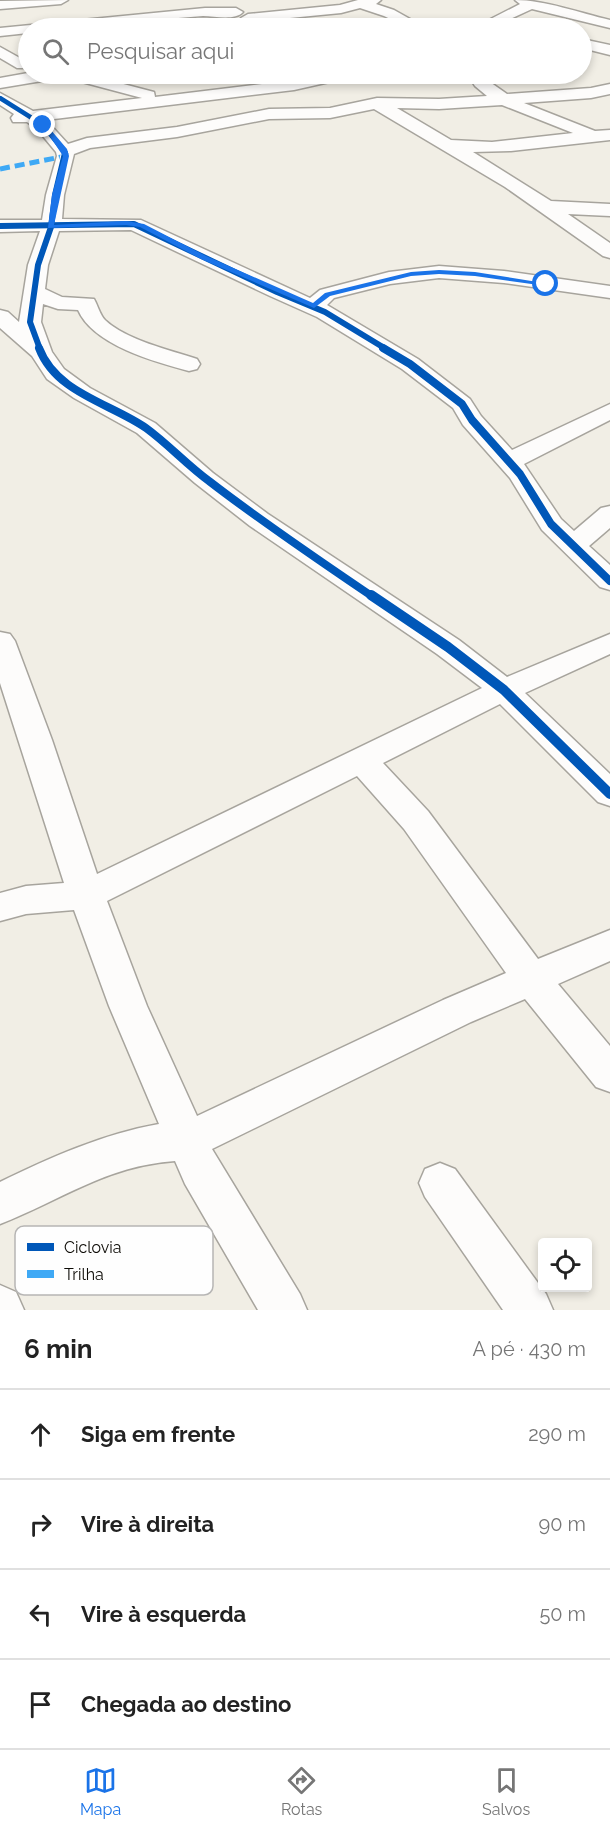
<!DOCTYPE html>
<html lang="pt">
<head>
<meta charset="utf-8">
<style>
  :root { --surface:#fff; --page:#f6f6f6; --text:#222; --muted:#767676; --line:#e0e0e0; --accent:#1a73e8 }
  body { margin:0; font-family:Raleway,sans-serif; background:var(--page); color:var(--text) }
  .controls { position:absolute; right:18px; bottom:18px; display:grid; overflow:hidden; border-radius:6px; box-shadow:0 3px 9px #0003 }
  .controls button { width:54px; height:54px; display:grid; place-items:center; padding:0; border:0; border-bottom:2px solid var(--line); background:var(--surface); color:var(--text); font:30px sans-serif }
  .stop { position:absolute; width:18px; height:18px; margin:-14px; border:4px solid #1a73e8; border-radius:50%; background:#fff }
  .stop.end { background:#1a73e8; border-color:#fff; box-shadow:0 2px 6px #0008 }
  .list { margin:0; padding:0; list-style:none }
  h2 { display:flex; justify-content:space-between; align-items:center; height:78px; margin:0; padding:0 24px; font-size:26px }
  h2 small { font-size:20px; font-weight:400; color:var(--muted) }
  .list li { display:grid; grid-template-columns:39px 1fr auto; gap:18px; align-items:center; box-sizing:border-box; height:90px; padding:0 24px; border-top:2px solid var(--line) }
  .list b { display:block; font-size:22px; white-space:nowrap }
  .list em { font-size:20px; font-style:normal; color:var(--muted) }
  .icon { flex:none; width:33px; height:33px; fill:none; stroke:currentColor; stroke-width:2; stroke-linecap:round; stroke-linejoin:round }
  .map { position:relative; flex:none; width:610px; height:1310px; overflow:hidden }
  .search { position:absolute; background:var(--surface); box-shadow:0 3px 9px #0003; left:18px; right:18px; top:18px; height:66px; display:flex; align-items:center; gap:15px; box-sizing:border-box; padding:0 21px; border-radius:33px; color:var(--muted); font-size:22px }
  .sheet { height:438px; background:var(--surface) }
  nav { display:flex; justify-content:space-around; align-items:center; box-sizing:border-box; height:84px; border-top:2px solid var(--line); background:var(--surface); font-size:16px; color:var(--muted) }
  nav a { display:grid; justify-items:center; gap:3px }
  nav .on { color:var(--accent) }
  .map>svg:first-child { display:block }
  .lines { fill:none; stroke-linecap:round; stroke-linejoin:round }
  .minor-casing { stroke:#a7a49d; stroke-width:3 }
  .minor { fill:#fdfcfb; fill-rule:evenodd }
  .quiet { stroke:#3fa9f5; stroke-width:5; stroke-dasharray:10 5; stroke-linecap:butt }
  .cycleway-far3-casing { stroke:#fefefe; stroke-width:7 }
  .cycleway-far2-casing { stroke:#fefefe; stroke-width:8 }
  .cycleway-far1-casing { stroke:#fefefe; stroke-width:10 }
  .cycleway-casing { stroke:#fefefe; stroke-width:14 }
  .cycleway-far3 { stroke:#0057b8; stroke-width:4.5 }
  .cycleway-far2 { stroke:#0057b8; stroke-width:6 }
  .cycleway-far1 { stroke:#0057b8; stroke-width:8 }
  .cycleway { stroke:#0057b8; stroke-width:10 }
  .route { fill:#1a73e8 }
  .key { fill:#fefefe; stroke:#b6b5b4; stroke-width:1.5 }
  .key-label { font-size:16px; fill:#0d0b06 }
</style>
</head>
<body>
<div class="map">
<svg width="610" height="1310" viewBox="0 0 610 1310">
  <rect width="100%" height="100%" fill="#f1eee5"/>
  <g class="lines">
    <!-- minor casing -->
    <g class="minor-casing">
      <g id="minor">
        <path d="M68,0L61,4L0,9V1Z"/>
        <path d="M358,0H381L376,4L394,10L426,28H409L384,16L360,8L341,13L248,22L241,18L248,14L340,5Z"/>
        <path d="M515,0C545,0 580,13 610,20V28L532,9L491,28H473L520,4Z"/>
        <path d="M205,8H236L243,12C235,21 215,16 203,16C145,20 87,28 28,28V33L0,36V28Z"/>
        <path d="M582,39L610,45V55L582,48Z"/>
        <path d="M0,47L27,62V68H17L0,58Z"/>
        <path d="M28,73L85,74L154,92L155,97L294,80L326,74H343L345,76L343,79L294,90L46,120L68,144L87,138L177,127L269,109L330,108L377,98L439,99L487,96L475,86L467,74H483L487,80L507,94L591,88L610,84V94L591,98L524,103L595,131L610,130V140L511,151L473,152L551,201L610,204V216L568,214L610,243V258L603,256L505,187L374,109L330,118L269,119L177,137L90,148L74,154L64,195L62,219L141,220L310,298L320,290L389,272L439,266L504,271L610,286V298L504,283L439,278L390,284L334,298L327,305L418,359L470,399L481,416L512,450L610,404V420L524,464L561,519L574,531L601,508L610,506V528L589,546L610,565V590L600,587L542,530L510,478L463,425L453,408L402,369L317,317L270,296L131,230L59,231L48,265L45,289L62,297L94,299C98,306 100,315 105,320C126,340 170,350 197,359L200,364L197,369L189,371C155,362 93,345 78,310L58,309L43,304L41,322L52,352L64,369L90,388L155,423L213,473L268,514L459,640L507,677L610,634V654L525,693L610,774V806L598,802L500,704L383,763L428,811L538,959L610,930V961L558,984L610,1046V1092L596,1087L525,999L471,1022L212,1149L300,1294L307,1310H258L185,1184L175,1161C105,1166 62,1200 0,1224V1182C51,1157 103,1134 159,1124L109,1006L74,910L26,914L0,921V893L26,886L64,883L0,683V632L10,634L15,641L52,740L97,874L482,688L437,654L250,526L195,483L137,433L74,398L47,379L32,356L0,328V310L8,312L19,322L28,265L40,231L0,232V220H42L46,195L57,156L56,152L37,129L27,122H13L11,118L14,114L0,105V93L33,111L142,98L63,77L62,75L54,79L0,88V78ZM502,105L573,133L492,142L451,140L397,108L439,109ZM357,776L404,829L506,973L443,1000L197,1116L147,1006L107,901Z"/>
        <path d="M440,1163L455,1169L546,1294L553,1310H503L425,1197L419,1183L425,1169Z"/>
        <path d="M0,1285L16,1292L24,1310H0Z"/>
      </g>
    </g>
    <!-- minor -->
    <use href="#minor" class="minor"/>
    <!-- quiet -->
    <path class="quiet" d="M0,169L66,156"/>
    <!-- cycleway-far3 casing -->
    <g class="cycleway-far3-casing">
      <path id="cycleway-far3" d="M0,98L43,125L66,154"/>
    </g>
    <!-- cycleway-far2 casing -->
    <g class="cycleway-far2-casing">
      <g id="cycleway-far2">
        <path d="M0,226L134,224L277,292L325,312L386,349"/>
        <path d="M40,349L30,322L38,265L51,227L55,195L65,153"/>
      </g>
    </g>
    <!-- cycleway-far1 casing -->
    <g class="cycleway-far1-casing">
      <g id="cycleway-far1">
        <path d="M39,348C56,393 110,403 146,428C168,444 187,465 209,481C262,522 317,559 373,597"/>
        <path d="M383,348L410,364L462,404L472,420L520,474L551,524L610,581"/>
      </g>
    </g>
    <!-- cycleway casing -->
    <g class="cycleway-casing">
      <path id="cycleway" d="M371,595L448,647L504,690L610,794"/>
    </g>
    <!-- cycleway-far3 -->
    <use href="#cycleway-far3" class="cycleway-far3"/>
    <!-- cycleway-far2 -->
    <use href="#cycleway-far2" class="cycleway-far2"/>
    <!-- cycleway-far1 -->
    <use href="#cycleway-far1" class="cycleway-far1"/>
    <!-- cycleway -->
    <use href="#cycleway" class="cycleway"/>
  </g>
  <!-- route -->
  <path class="route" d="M41,123H45L67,149L69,156L54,225L126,221L144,224L206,256L313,303L325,293L411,272L439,270L475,272L550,284L546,286L475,276L439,274L411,276L330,296L314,308L201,259L140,227L126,225L48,228L52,195L63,156Z"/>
  <!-- legend -->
  <rect x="15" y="1226" width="198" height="69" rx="9" class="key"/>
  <rect x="27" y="1243" width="27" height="8" fill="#0057b8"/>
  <rect x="27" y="1270" width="27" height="8" fill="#3fa9f5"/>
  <g class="key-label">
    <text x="64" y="1253">Ciclovia</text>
    <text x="64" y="1280">Trilha</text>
  </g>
</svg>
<div class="controls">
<button><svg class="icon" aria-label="locate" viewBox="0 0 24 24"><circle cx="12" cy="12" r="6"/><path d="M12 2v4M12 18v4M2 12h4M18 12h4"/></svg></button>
</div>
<div class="stop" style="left:546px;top:284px"></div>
<div class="stop end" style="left:43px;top:125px"></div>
<div class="search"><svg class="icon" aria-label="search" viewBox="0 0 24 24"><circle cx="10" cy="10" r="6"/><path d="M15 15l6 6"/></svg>Pesquisar aqui</div>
</div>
<section class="sheet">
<h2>6 min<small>A pé · 430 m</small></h2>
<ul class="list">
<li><svg class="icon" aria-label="ahead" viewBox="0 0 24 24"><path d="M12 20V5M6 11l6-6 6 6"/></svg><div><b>Siga em frente</b></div><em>290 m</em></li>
<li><svg class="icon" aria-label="right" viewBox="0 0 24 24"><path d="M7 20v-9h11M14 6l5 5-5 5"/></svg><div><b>Vire à direita</b></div><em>90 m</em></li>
<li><svg class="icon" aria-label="left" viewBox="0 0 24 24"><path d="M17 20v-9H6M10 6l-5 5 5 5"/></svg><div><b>Vire à esquerda</b></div><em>50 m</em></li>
<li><svg class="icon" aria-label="arrive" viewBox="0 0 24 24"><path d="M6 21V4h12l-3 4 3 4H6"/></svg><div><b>Chegada ao destino</b></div></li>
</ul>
</section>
<nav>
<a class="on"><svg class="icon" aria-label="map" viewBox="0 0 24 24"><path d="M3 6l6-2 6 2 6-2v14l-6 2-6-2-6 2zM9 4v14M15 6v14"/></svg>Mapa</a>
<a><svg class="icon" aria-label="directions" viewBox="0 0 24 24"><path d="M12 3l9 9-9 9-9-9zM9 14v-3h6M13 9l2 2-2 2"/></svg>Rotas</a>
<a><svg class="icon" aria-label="saved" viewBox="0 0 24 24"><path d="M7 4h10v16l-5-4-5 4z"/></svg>Salvos</a>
</nav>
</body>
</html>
